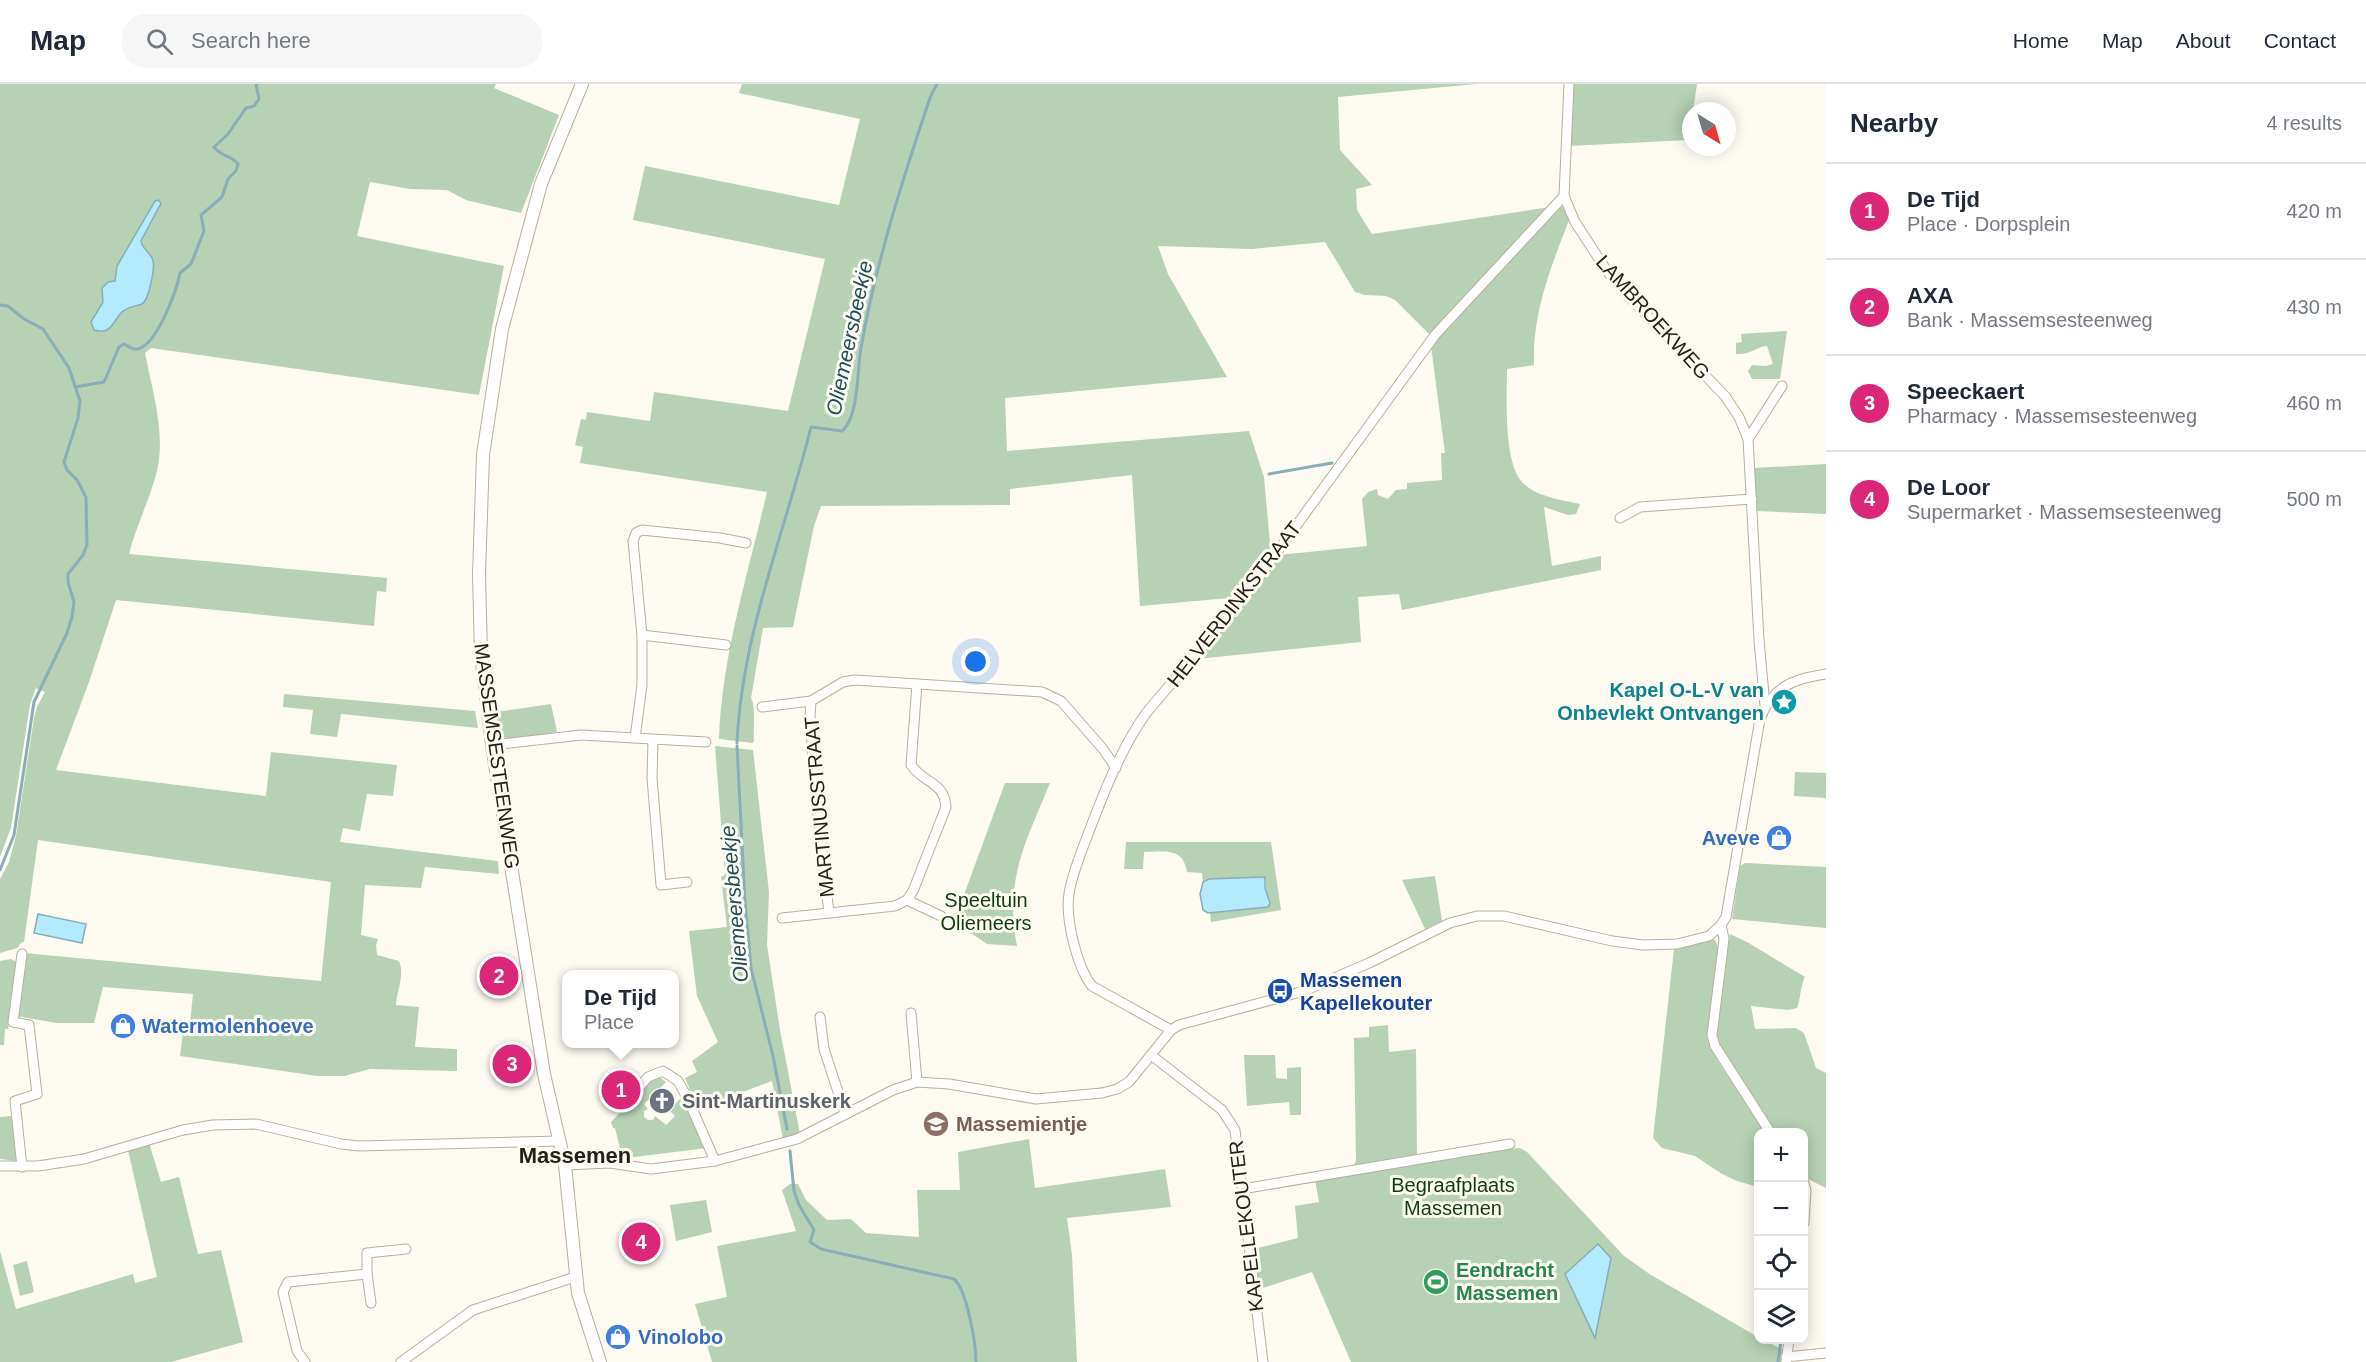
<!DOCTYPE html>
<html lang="en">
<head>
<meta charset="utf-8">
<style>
  :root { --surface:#fff; --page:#f6f6f7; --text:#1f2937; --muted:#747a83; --line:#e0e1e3; --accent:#db2777 }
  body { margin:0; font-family:Arial,sans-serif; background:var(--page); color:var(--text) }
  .controls { position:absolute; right:18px; bottom:18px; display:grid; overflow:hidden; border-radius:12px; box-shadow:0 3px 15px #0003 }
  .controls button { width:54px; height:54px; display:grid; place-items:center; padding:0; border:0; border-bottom:2px solid var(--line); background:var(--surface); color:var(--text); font:30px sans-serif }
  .compass { position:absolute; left:1682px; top:18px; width:54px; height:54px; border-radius:50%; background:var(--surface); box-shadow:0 3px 15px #0003; rotate:143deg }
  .you { position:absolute; left:976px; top:578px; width:21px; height:21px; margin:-15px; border:4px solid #fff; border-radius:50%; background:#1a73e8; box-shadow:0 0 0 9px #1a73e833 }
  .badge { display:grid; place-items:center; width:39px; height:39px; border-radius:50%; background:var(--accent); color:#fff; font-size:20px; font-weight:700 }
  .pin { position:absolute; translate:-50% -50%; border:3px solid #fff; box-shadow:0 2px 6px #0006 }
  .popup { position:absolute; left:562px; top:886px; width:117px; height:78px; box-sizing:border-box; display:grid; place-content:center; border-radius:12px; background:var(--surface); filter:drop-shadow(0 2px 4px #0005); font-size:20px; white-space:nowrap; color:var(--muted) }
  .popup b { font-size:22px; color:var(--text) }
  .popup::after { content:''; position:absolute; left:50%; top:100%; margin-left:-12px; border:12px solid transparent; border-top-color:var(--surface) }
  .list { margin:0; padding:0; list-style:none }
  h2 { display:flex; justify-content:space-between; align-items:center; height:78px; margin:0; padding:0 24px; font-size:26px }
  h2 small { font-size:20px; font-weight:400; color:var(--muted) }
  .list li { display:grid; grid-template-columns:39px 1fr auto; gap:18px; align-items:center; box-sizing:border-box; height:96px; padding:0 24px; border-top:2px solid var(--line) }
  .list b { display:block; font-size:22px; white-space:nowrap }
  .list p { margin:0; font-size:20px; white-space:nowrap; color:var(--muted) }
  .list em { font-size:20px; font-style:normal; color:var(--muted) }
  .icon { flex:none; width:33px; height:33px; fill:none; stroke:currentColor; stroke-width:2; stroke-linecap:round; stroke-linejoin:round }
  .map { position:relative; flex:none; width:1826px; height:1278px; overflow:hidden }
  header { display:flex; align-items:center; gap:36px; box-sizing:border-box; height:84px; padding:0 30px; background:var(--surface); border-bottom:2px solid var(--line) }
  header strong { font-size:28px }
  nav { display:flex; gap:33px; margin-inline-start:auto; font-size:21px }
  .search { width:420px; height:54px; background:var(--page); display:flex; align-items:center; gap:15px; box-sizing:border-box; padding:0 21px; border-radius:24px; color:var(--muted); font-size:22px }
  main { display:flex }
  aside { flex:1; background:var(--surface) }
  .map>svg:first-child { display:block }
  .green { fill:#b6d1b4 }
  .water { fill:#b3eafd; stroke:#88aeb9; stroke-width:1.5 }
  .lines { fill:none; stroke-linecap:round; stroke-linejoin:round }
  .stream { stroke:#88aeb9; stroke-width:3 }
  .minor-casing { stroke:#b8af9d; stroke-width:11 }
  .secondary-casing { stroke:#b8af9d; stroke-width:14 }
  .minor { stroke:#fff; stroke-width:9 }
  .secondary { stroke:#fff; stroke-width:12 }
  .labels { text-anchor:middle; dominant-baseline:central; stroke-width:6; stroke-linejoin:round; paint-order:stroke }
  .street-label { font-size:20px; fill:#24211a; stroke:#fdfaf2 }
  .culture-label { font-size:20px; font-weight:bold; fill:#0d838f; stroke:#fdfaf2; text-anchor:end }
  .shop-label { font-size:20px; font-weight:bold; fill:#366cbe; stroke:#fdfaf2; text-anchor:start }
  .park-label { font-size:20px; fill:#0f3e0d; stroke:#fdfaf2 }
  .transit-label { font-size:20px; font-weight:bold; fill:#164399; stroke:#fdfaf2; text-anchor:start }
  .worship-label { font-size:20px; font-weight:bold; fill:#5b616d; stroke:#fdfaf2; text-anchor:start }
  .education-label { font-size:20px; font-weight:bold; fill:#785e54; stroke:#fdfaf2; text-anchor:start }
  .leisure-label { font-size:20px; font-weight:bold; fill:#27864d; stroke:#fdfaf2; text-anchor:start }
  .water-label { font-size:21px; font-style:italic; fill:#1e4c5a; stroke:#fdfaf2 }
  .quarter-label { font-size:22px; font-weight:bold; fill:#24211a; stroke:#fdfaf2 }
</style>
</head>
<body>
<header>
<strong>Map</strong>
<div class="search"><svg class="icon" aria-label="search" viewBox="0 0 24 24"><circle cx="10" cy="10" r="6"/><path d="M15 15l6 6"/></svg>Search here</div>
<nav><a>Home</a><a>Map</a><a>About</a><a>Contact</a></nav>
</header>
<main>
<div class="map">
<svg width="1826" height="1278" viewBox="0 0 1826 1278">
  <rect width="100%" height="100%" fill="#fdfaf2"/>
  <!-- green -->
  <g class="green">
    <path d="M0,0H496L494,4L559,31L521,129L466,116L447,106L410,105L370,98L357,152L504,182L479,311L151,264L145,269C152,306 166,349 157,387C150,415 136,442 129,470L387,494L386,508L377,507L374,542L116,516L89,598L56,686L266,712L271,668L397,681L393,712L367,710L360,747L343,744L340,758L498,777L499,790L425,783L421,804L365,801L361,851L378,855L376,861L377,871L399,877C405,892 397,905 396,921L419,923L415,963L457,965V987L370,985L344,992H317L180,972L184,939H190L193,910L103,903L94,939H57L16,932L24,869L321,897L331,798L38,756L24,858H22L17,864L0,869V795L9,778L16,752L34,634L37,623L45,608L36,604L30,620L11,744L0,773Z"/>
    <path d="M742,0H1476L1338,13L1340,66L1372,101L1356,105L1357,126L1372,150L1550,123L1431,252L1395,216L1386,212L1365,211L1355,208L1325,158L1252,165L1158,162L1168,190L1227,293L1005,314L1007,367L1249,347L1264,393L1271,471L1240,513L1140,522L1132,391L1010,405V421L821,422L814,442L793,543L763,544L751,614C756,622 753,645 754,656L753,659L719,655C722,571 748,490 767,408L580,379L583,363L575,361L581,335L586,336L587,328L650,337L654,308L788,327L825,175L633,136L645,82L839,121L860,35L739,9Z"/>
    <path d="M1572,0H1697L1693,27H1691L1688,56L1569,62Z"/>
    <path d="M1560,123H1564L1569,136C1551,183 1532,229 1534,281L1507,285C1507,312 1503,379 1523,399C1537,413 1562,416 1580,420L1576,430L1568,431L1544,423L1552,482L1601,472V486L1402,526L1399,510L1358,513L1361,558L1197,575L1279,471L1367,462L1362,415L1368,408L1377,405L1378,411L1388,415L1396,406L1407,405V399L1442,396L1441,369H1445L1431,262Z"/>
    <path d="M1787,247L1780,295H1752L1748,287L1752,281L1766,282L1773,280L1767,262C1755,263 1751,271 1736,270V259L1742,258L1741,250Z"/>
    <path d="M1826,380V430L1757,427L1754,384Z"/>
    <path d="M284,610L475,627L478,644L341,630L337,653L310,650L313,626L283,623Z"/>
    <path d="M551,620L557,648L511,655L501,653L498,649L496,628Z"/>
    <path d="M715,662L753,666L769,808L767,861L780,946L800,1050L783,1055L772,997L698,1025L685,994L697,988L692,977L718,958L697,912L689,847L727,843L721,793L725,791Z"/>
    <path d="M1795,688L1826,689V714L1794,712Z"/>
    <path d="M1005,699H1050C1026,758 1004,795 1017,862L987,860L954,838Z"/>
    <path d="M1126,758H1271L1281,826L1211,838L1210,829L1268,823L1265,793L1209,795L1203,798L1202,789L1187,788C1183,763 1165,768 1144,768L1143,785H1124Z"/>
    <path d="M1745,779L1826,783V844L1732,835L1740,782Z"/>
    <path d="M1435,792L1442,837L1425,845L1402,796Z"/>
    <path d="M1730,850L1747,858L1805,893C1800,903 1801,914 1797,924L1788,926L1751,922L1755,945L1796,944L1804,949L1816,984L1826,989V1104L1806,1094L1804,1091V1048H1775L1721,966L1717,954V945Z"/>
    <path d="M1710,855L1715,856L1718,863L1707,955L1717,976L1765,1048H1758V1103L1737,1097L1722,1090L1695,1072L1662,1064L1653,1054L1674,865Z"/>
    <path d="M11,875L17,878L16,901L8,945H5L4,961H0V877Z"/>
    <path d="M1388,941L1389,968L1416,965L1417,1072L1354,1081L1356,1077L1354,954L1369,953V943Z"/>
    <path d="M1244,971H1275L1276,994L1287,995V984L1301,983V1031H1290L1289,1018L1247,1022Z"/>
    <path d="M657,991L666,998L644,1020L648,1025L644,1027V1033L648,1036H653L655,1032L666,1041L675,1032L669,1026L681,1014L691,1025L707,1064L626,1074L621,1069L615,1044H613L611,1038Z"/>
    <path d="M11,1032L19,1074L17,1077L0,1075V1033Z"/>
    <path d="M1029,1055L1035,1104L1165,1085L1171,1123L1067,1134L1072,1171L1077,1278H712L695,1220L727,1213L717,1162L796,1147L782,1106L790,1100H798L806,1116L827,1136L851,1135L866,1149L919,1153L917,1106H960L958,1068Z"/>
    <path d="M149,1059L161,1098L179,1093L198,1170L221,1166L243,1258L171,1278H0V1167L16,1225L133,1190L135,1199L157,1193L128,1066Z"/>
    <path d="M1520,1064L1527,1068L1624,1172L1651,1191L1758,1253V1256H1764L1783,1266L1781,1278H1351L1312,1188L1260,1205L1254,1165L1298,1154L1295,1122L1319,1118L1315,1096L1496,1066Z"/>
    <path d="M706,1116L712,1148L676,1157L670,1121Z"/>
    <path d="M27,1177L34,1208L20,1212L13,1181Z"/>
  </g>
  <!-- water -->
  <g class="water">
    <path d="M159,116L161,120L159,123L141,157C142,165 150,168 153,176C155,184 149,216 142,220C135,223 127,222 121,229C112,239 111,251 94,246L91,238L103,218L102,204L108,198L115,197L117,182L155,117Z"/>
    <path d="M1265,793V804L1270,819L1268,823L1208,829L1203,826L1200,810L1203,798L1209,795Z"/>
    <path d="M38,830L86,840L82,859L34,849Z"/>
    <path d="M1598,1160L1611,1174L1595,1254L1565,1190Z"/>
  </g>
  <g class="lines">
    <!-- stream -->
    <g class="stream">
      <path d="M0,221L8,222L24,235L43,245L69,284L80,317L78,334L64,378L67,386L77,396L86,413L87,461L83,471L68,490V498L74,518L72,533L67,549L34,618L14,751L0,786"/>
      <path d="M75,303L104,298L119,263L124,260C128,262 132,266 137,265C156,263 177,206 180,189L191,180L204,147L201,131L222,113L228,95L236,87L238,80C231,71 220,72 214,63L228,50L246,24L254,22L259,15L256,0"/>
      <path d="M1269,390L1332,379"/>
      <path d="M737,659C742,549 785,448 811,343L842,347C859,333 857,286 861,264C876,178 903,94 931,11L937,0"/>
      <path d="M737,662L745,819L751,884L773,972L787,1045"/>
      <path d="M790,1067L794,1107L799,1121L814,1146L810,1158L821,1165L954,1195C967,1206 976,1260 976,1278"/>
      <path d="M1778,1278L1781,1256"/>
    </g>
    <!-- minor casing -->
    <g class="minor-casing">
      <g id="minor">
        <path d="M1569,0L1564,112L1575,138L1607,187L1629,213L1725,312L1739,333L1748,355L1759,556L1765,622"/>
        <path d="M1748,355L1782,302"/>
        <path d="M1620,434L1640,423L1752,415"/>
        <path d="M642,551L726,561"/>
        <path d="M811,617L810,632L816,714L829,829L895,822L907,816L913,807L946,723C944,697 924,700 911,681L917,600"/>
        <path d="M762,623L811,617L843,598L855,596L1042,608L1061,617L1103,665L1116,684"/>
        <path d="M635,654L642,601V551L633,457L636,449L642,446L720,454L746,459"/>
        <path d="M653,656L652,694L661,801L687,798"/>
        <path d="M492,661L581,651L706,658"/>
        <path d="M907,816L941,832"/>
        <path d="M782,834L829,829"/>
        <path d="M1721,841L1724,855L1712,951L1715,962L1770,1048"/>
        <path d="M22,870L13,938L29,941L37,1010L15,1017L22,1083"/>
        <path d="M911,929L917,998"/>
        <path d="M820,933L824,965L845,1029"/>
        <path d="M1171,946L1092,902C1077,883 1065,834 1069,810C1071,795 1077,780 1082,766C1099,721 1119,666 1147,628L1245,512L1435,251L1564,112"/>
        <path d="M1151,971L1222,1026L1235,1046L1263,1278"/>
        <path d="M628,1016L648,993L663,987L678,997L687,1013L715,1077"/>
        <path d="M565,1081L610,1079L651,1085L715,1077L797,1055L893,1006L917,998L949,1000L1036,1015L1102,1009L1117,1005L1129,998L1171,946L1179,941L1304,907L1369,879L1450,839L1477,832H1504L1612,857L1643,861L1677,860L1709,852L1721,841L1726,833L1760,635C1773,602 1793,595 1826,590"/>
        <path d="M0,1082H38L84,1075L183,1046L213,1041L256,1040L341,1060L359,1062L560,1057"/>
        <path d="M1804,1099L1806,1106L1804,1139"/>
        <path d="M1242,1105L1510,1060"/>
        <path d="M371,1219L367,1190V1169L406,1165"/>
        <path d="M1786,1273L1826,1269"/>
        <path d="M305,1278L297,1267L283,1208L288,1198L367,1190"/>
        <path d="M401,1278L473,1226L575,1193"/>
        <path d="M1786,1278L1789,1256"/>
      </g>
    </g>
    <!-- secondary casing -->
    <g class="secondary-casing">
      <path id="secondary" d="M582,0L541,100L502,245L483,371L479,490L481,571L492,661L544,990L565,1081L578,1209L600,1278"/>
    </g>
    <!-- minor -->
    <use href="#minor" class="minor"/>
    <!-- secondary -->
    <use href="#secondary" class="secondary"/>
  </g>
  <!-- icons -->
  <defs>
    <g id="sight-disc" transform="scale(1.35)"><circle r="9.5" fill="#0f9aa8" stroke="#fdfaf2"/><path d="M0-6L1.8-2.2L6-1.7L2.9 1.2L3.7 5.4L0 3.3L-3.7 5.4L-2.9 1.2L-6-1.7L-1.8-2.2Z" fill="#fff"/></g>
    <g id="shop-disc" transform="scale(1.35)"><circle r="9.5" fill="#3f7fe0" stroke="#fdfaf2"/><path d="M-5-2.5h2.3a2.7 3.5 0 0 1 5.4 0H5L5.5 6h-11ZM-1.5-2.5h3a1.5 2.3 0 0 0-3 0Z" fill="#fff"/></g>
    <g id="bus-disc" transform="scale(1.35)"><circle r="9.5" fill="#1a4fb4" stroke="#fdfaf2"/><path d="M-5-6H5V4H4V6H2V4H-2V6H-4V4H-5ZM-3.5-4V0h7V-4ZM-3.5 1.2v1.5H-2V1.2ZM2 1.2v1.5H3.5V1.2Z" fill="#fff"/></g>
    <g id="church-disc" transform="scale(1.35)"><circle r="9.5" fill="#6b7280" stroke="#fdfaf2"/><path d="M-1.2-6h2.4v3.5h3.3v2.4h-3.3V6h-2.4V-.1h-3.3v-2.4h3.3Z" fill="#fff"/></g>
    <g id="school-disc" transform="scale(1.35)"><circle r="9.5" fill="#8d6e63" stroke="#fdfaf2"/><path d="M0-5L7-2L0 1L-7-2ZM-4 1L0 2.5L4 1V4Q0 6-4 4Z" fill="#fff"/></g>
    <g id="stadium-disc" transform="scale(1.35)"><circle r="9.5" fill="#2e9e5b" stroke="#fdfaf2"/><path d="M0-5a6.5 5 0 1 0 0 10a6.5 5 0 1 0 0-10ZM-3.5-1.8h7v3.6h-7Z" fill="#fff"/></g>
  </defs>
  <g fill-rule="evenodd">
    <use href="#sight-disc" x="1784" y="618"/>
    <use href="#shop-disc" x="1779" y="754"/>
    <use href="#bus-disc" x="1280" y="907"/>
    <use href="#shop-disc" x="123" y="942"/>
    <use href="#church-disc" x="662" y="1017"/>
    <use href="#school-disc" x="936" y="1040"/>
    <use href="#stadium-disc" x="1436" y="1198"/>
    <use href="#shop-disc" x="618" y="1253"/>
  </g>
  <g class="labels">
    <!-- street labels -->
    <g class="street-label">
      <text transform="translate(1653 233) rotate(48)">LAMBROEKWEG</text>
      <text transform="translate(1234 520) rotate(-52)">HELVERDINKSTRAAT</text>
      <text transform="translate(497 672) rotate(82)">MASSEMSESTEENWEG</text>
      <text transform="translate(819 723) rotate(-95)">MARTINUSSTRAAT</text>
      <text transform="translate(1246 1142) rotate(-97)">KAPELLEKOUTER</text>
    </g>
    <!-- culture labels -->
    <g class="culture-label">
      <text x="1764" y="606">Kapel O-L-V van<tspan x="1764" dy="23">Onbevlekt Ontvangen</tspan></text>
    </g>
    <!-- shop labels -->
    <g class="shop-label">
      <text x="1760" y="754" text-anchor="end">Aveve</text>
      <text x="142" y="942">Watermolenhoeve</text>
      <text x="638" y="1253">Vinolobo</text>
    </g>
    <!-- park labels -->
    <g class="park-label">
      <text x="986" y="816">Speeltuin<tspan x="986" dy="23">Oliemeers</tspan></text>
      <text x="1453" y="1101">Begraafplaats<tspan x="1453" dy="23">Massemen</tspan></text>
    </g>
    <!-- transit labels -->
    <g class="transit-label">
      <text x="1300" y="896">Massemen<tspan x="1300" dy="23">Kapellekouter</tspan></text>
    </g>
    <!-- worship labels -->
    <g class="worship-label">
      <text x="682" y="1017">Sint-Martinuskerk</text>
    </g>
    <!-- education labels -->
    <g class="education-label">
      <text x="956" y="1040">Massemientje</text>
    </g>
    <!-- leisure labels -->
    <g class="leisure-label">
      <text x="1456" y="1186">Eendracht<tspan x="1456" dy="23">Massemen</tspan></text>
    </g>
    <!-- water labels -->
    <g class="water-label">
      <text transform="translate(849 254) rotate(-78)">Oliemeersbeekje</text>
      <text transform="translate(734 820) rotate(-95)">Oliemeersbeekje</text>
    </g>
    <!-- quarter labels -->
    <g class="quarter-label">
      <text x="575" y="1071">Massemen</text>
    </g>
  </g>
</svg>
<div class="controls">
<button>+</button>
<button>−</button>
<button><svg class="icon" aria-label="locate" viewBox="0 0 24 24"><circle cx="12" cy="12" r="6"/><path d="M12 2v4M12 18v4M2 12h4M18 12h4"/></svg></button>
<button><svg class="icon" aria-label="layers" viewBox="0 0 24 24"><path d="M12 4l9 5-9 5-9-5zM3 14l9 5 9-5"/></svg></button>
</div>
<svg class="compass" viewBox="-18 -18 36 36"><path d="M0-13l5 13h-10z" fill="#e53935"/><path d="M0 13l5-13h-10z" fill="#747a83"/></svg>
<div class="you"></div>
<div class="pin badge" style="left:621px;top:1006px">1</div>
<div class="popup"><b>De Tijd</b>Place</div>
<div class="pin badge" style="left:499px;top:892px">2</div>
<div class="pin badge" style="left:512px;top:980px">3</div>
<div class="pin badge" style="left:641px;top:1158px">4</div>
</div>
<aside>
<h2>Nearby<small>4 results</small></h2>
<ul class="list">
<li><span class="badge">1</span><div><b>De Tijd</b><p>Place · Dorpsplein</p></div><em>420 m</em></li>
<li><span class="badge">2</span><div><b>AXA</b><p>Bank · Massemsesteenweg</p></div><em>430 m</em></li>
<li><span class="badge">3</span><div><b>Speeckaert</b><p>Pharmacy · Massemsesteenweg</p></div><em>460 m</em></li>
<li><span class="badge">4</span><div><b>De Loor</b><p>Supermarket · Massemsesteenweg</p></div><em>500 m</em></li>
</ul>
</aside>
</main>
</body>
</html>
